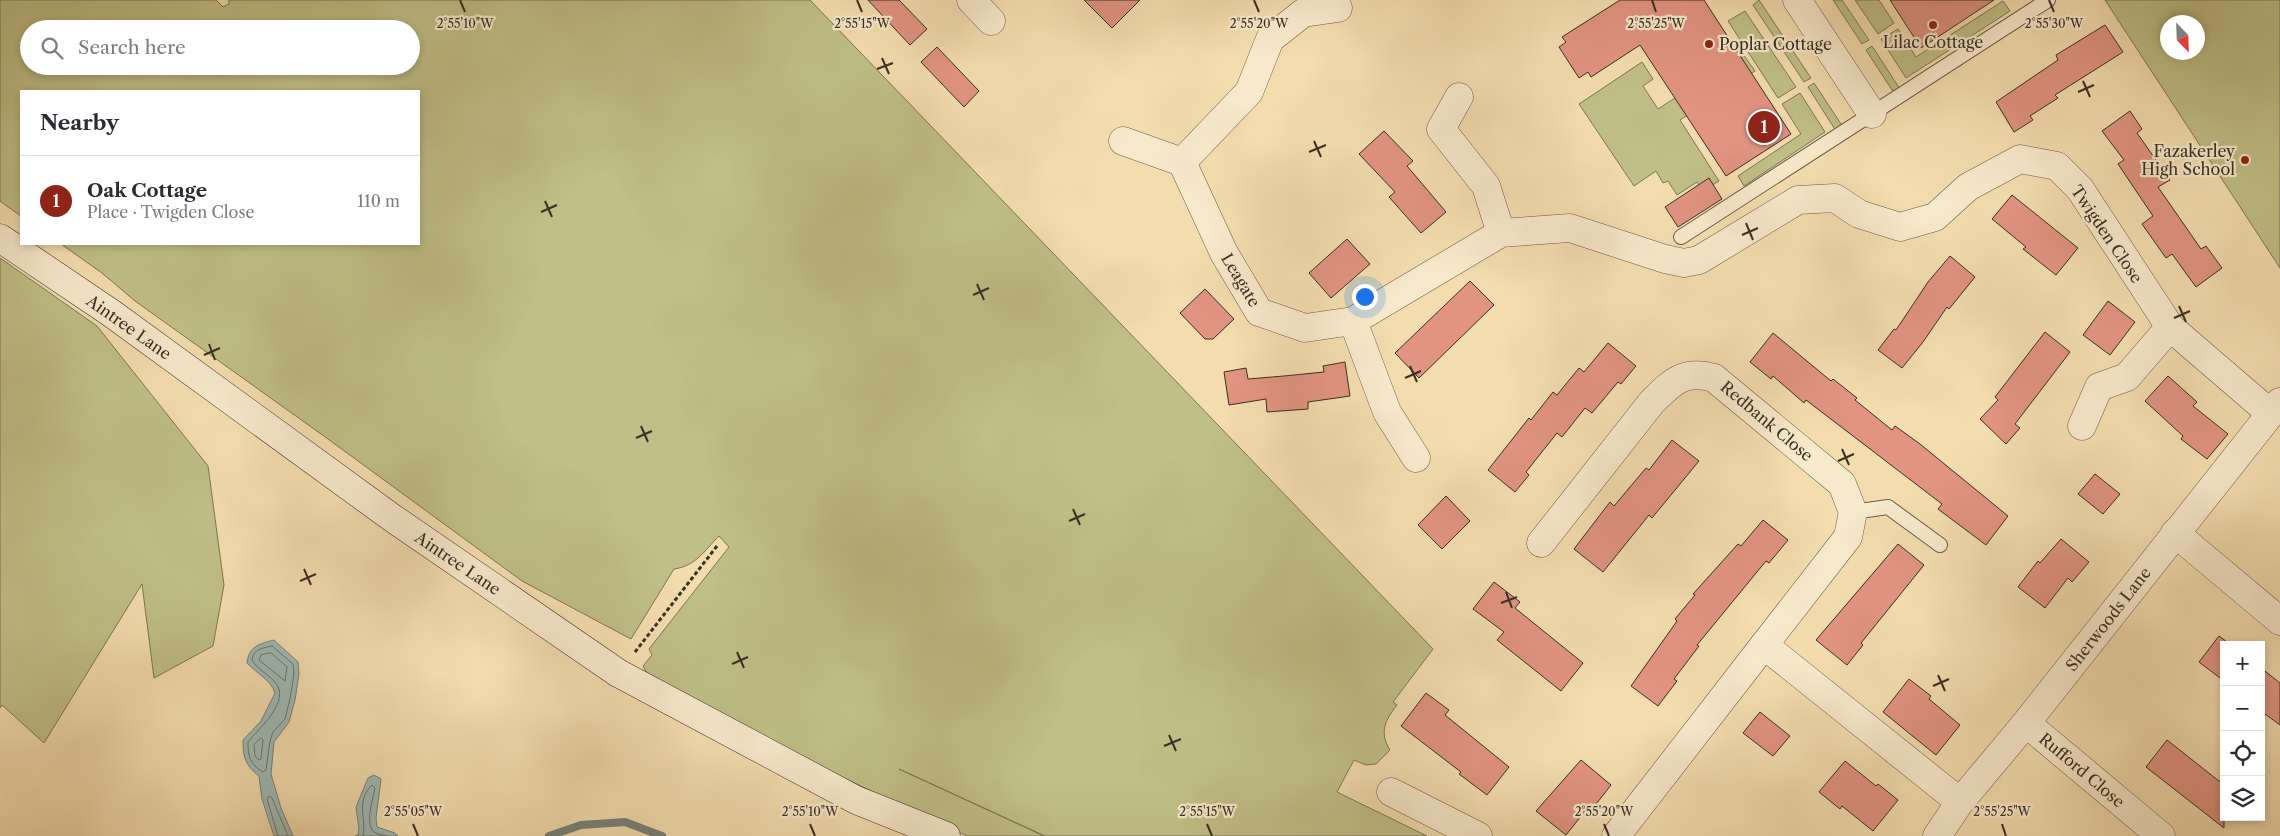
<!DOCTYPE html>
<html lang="en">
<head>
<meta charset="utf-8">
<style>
  :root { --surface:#fff; --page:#f7f7f7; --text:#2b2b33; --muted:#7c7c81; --line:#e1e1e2; --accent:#8f2418 }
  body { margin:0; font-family:"Libre Caslon Text",serif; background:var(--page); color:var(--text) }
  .controls { position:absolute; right:15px; bottom:15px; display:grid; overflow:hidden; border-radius:0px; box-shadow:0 2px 8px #0003 }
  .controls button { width:45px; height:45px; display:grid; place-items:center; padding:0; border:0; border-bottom:1px solid var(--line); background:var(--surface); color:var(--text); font:25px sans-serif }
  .compass { position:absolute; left:2160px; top:15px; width:45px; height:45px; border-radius:50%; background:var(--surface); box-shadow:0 2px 8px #0003; rotate:157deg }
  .you { position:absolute; left:1364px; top:296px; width:18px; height:18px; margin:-12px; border:4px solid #fff; border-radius:50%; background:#1a73e8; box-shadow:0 0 0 8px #1a73e833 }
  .badge { display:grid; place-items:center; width:32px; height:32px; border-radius:50%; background:var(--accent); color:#fff; font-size:16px; font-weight:700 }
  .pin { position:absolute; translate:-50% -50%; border:2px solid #fff; box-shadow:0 1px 5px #0006 }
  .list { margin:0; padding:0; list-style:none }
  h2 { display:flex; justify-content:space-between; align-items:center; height:65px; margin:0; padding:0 20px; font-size:21px }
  h2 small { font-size:16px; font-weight:400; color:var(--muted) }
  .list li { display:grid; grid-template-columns:32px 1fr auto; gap:15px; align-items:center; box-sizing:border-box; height:90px; padding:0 20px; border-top:1px solid var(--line) }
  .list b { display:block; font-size:19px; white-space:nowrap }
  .list p { margin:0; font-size:16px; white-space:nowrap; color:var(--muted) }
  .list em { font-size:16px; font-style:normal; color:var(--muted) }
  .icon { flex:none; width:28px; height:28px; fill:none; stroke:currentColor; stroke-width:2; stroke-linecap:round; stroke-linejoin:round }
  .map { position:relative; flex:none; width:2280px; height:836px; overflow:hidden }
  .search { position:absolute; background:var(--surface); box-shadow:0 2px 8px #0003; left:20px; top:20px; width:400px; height:55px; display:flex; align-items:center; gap:12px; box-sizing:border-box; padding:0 18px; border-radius:28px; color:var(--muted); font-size:19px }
  .panel { position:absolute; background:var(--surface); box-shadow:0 2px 8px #0003; left:20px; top:90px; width:400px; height:155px; border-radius:0px }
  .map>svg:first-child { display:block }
  .green { fill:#c0bf87; stroke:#7c7756; fill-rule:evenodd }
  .water { fill:#9fbab5; stroke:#76827b }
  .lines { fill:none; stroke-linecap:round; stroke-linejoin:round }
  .shore { stroke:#6c746d; stroke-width:1 }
  .stream { stroke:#76827b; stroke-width:8 }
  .building { fill:#e19482; stroke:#392f25 }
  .lane-casing { stroke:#685a48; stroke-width:16 }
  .street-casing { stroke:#685a48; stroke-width:29 }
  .secondary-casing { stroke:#392f25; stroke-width:29 }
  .path { stroke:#392f25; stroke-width:3; stroke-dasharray:4 2.5; stroke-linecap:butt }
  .lane { stroke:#f7e9cb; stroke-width:14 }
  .street { stroke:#f7e9cb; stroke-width:28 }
  .secondary { stroke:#f7e9cb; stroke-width:28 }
  .ticks { fill:none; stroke:#392f25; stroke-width:2 }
  .poi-dot { fill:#8f2418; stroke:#f7e9cb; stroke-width:2 }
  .labels { text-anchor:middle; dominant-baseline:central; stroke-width:4.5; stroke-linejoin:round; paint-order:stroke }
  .poi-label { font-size:16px; fill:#392f25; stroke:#f7e9cb }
  .street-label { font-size:16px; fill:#392f25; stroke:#f7e9cb }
  .ticks-label { font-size:12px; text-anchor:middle; fill:#392f25; stroke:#f7e9cb; stroke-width:4.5; stroke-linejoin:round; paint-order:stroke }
</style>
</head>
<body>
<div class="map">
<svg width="2280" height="836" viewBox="0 0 2280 836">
  <rect width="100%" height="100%" fill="#f3ddaf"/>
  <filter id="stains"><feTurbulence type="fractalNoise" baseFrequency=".004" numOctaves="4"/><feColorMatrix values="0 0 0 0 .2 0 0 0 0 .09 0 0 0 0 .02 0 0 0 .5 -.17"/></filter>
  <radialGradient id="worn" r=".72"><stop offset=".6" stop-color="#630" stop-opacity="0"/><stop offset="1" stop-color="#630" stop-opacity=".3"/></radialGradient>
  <!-- green -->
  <g class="green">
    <path d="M0,0H216L223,7L229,4V0H810L1433,649L1393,702L1397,705C1385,720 1379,733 1390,750L1376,764L1366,765L1354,760L1337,792L1427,836H1045L899,769L1044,836H967L757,737L648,675L643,666L652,655L649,649L729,547L719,536C704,551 696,566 674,569L631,639L522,581L328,439L135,301L102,273L61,244H419V91H21V216L0,201ZM29,29H411V66H29Z"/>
    <path d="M1759,0L1811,78L1804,82L1753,5Z"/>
    <path d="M1833,0H1842L1869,40L1862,44Z"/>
    <path d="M1855,0H1879L1894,23L1878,34Z"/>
    <path d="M2105,0H2280V268ZM2168,22H2198V52H2168Z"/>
    <path d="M2003,1L2010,11L1906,78L1881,39L1898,29L1916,57Z"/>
    <path d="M1745,11L1796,87L1778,98L1728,21Z"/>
    <path d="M1872,46L1900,89L1894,93L1866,50Z"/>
    <path d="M1743,54L1755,71L1680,120L1719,181L1703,191L1697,182L1677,195L1668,181L1663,183L1656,171L1634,186L1579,104L1642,62L1653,79L1643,86L1658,109Z"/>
    <path d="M1814,83L1843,127L1836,131L1808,87Z"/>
    <path d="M1800,93L1825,132L1744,186L1738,176L1801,134L1782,104Z"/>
    <path d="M0,258L97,326L208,466L224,585L213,646L154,678L142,584L44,743L2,705L0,708Z"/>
  </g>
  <!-- water -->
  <g class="water">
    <path d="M274,640L298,662L299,674L295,700L289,722L274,742L271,774L281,808L293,836H274L262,799L259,776C245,765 243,757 243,740L261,721L275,693C271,680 256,673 247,663C249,646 259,644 274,640Z"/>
    <path d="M374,775L381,779L376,818L377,827L395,833L398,836H355L358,835L359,829L356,807L368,778Z"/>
  </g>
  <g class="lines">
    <!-- shore -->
    <g class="shore">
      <path d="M272,646L293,664L294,674L290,699L285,719L273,732L270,741L266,770L263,772C250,764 248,757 248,742C258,729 292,701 275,682C268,674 258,670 252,660C253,649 263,648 272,646Z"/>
      <path d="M271,653L287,667L285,681L259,660L261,655Z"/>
      <path d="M261,738L263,740L261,759L259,760L255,756L254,745Z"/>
      <path d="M278,836L267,799L269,796L272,798L288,836"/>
      <path d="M363,836C367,818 355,802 372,785L375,788C373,799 366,819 372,830C375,834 383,835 387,836"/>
    </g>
    <!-- stream -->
    <path class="stream" d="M549,836L581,825L625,822L662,836"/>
  </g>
  <!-- building -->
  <g class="building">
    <path d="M868,0H899L927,29L910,45Z"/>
    <path d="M1084,0H1140L1112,28Z"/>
    <path d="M1620,0H1704L1791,134L1726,176L1640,45L1591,77L1588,72L1579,78L1559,47L1566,42L1562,37Z"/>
    <path d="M1890,0H1994L1921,48Z"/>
    <path d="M2105,25L2123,52L2055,95L2058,98L2030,116L2033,120L2014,132L1996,102L2058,60L2056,55Z"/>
    <path d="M937,47L979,91L964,107L921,62Z"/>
    <path d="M2130,111L2142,129L2137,133L2170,180L2158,187L2201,249L2206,246L2222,268L2196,287L2172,254L2166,258L2142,224L2153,216L2118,164L2124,160L2102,131Z"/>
    <path d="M1384,131L1413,161L1407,166L1446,212L1421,233L1389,197L1395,192L1359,154Z"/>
    <path d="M1709,178L1722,199L1678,227L1665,207Z"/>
    <path d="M2012,195L2078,248L2056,275L2023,249L2026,247L1992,219Z"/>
    <path d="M1347,239L1370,264L1331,298L1309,273Z"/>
    <path d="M1950,256L1975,277L1949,309L1947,307L1923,342L1902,368L1878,350L1894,329L1896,330L1928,282Z"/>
    <path d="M1470,281L1494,305L1419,378L1395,353Z"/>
    <path d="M1205,289L1234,319L1213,339H1205L1180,313Z"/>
    <path d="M2108,301L2135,322L2110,355L2083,335Z"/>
    <path d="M2045,332L2070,352L2015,424L2020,428L2006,444L1980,419L1998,400L1995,397Z"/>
    <path d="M1773,333L1831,381L1833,379L1857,398L1855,400L1892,430L1895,426L1920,444L2008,516L1986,545L1938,509L1942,504L1806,400L1804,403L1773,376L1771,379L1750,362Z"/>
    <path d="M1608,343L1636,366L1621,384L1618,382L1592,413L1585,408L1562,437L1557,433L1526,472L1529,475L1515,492L1488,470L1529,418L1531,420L1553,392L1557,395L1579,368L1584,372Z"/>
    <path d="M1345,362L1350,396L1308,402V409L1267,412L1266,399L1229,405L1224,372L1246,368L1248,379L1284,376L1324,372L1323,366Z"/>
    <path d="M2168,376L2197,402L2193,406L2228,434L2207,459L2181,439L2183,436L2145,401Z"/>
    <path d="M1672,440L1699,461L1652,518L1649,515L1603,572L1574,549L1610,502L1614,506L1646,468L1649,470Z"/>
    <path d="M2095,474L2120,494L2103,514L2078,494Z"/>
    <path d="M1446,496L1470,521L1442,549L1418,525Z"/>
    <path d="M1763,520L1788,540L1769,563L1766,561L1697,645L1699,646L1674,679L1677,681L1658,706L1631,686L1677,621L1675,619L1695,595L1693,594L1738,544L1741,546Z"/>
    <path d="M2061,539L2089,562L2072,582L2068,578L2045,608L2018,587L2038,561L2040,563Z"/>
    <path d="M1898,544L1924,565L1861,643L1863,645L1847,665L1816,640Z"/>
    <path d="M1494,582L1520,602L1515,608L1583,663L1561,691L1497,640L1504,632L1473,609Z"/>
    <path d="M2219,636L2231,645H2224V681L2199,662Z"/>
    <path d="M2261,668L2280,683V725L2261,711Z"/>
    <path d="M1909,679L1931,696L1929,699L1960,725L1936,755L1883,712Z"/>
    <path d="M1426,693L1449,710L1445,715L1509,767L1487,795L1459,774L1461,772L1401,726Z"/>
    <path d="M1760,712L1790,736L1773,756L1743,733Z"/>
    <path d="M2167,740L2224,785V828L2146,767Z"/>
    <path d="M1581,760L1611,785L1593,808L1590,805L1566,835L1536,811Z"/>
    <path d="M1845,761L1876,786L1878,784L1898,800L1873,831L1842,806L1840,809L1819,792Z"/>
  </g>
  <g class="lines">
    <!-- lane casing -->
    <g class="lane-casing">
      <g id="lane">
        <path d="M1681,237L2048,0"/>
        <path d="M1853,512L1888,507L1940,545"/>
      </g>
    </g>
    <!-- street casing -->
    <g class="street-casing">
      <g id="street">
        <path d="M971,0L991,21"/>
        <path d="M1797,0L1872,114"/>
        <path d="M1459,97L1441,129L1486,186L1501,233"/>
        <path d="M1123,141L1182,162L1224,253L1259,312L1305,328L1353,321L1501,233L1570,228L1665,259L1684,263L1699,260L1798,200L1835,198L1859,214L1900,227L1935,217L1968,187L2020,159L2057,166L2080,189L2170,327L2271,414"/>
        <path d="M1182,162L1249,92L1270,39L1303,13L1338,8"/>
        <path d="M1353,321L1387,412L1416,458"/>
        <path d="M2082,426L2099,387L2127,377L2170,327"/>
        <path d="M2175,533L2280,621"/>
        <path d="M1541,543L1652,402C1672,382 1684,369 1714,378L1842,484L1853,512L1848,537L1764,645L1960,802"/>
        <path d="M2026,723L2161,836"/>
        <path d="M1391,792L1478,836"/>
        <path d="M1616,836L1764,645"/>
        <path d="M1937,836L1960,802L2026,723L2280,402"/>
      </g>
    </g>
    <!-- secondary casing -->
    <g class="secondary-casing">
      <path id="secondary" d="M0,238L111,313L391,517L618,673L856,800L946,836"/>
    </g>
    <!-- path -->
    <path class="path" d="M635,652L717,546"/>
    <!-- lane -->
    <use href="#lane" class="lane"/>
    <!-- street -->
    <use href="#street" class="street"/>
    <!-- secondary -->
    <use href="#secondary" class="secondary"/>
  </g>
  <!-- ticks -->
  <path class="ticks" d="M460,0L465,12M857,0L862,12M1254,0L1259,12M1652,0L1656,12M2049,0L2054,12M882,58L889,74M877,69L893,63M2083,81L2090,97M2078,92L2094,85M1314,141L1321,157M1309,152L1326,145M545,201L552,217M541,212L557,205M1746,223L1753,240M1742,235L1758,228M977,284L984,300M973,295L989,288M2179,306L2186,322M2174,318L2190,311M209,344L215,360M204,355L220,348M1410,366L1417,382M1405,378L1421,371M641,426L648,442M636,438L652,431M1842,449L1849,465M1838,461L1854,454M1073,509L1080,525M1069,521L1085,514M304,569L311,585M300,581L316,574M1506,592L1512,608M1501,603L1517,597M737,652L744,668M732,664L748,657M1938,675L1945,691M1933,686L1949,679M1169,735L1176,751M1164,746L1181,739M413,824L418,836M810,824L815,836M1207,824L1212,836M1604,824L1609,836M2002,824L2006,836"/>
  <!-- markers -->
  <g class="poi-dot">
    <circle cx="1933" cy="25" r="5"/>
    <circle cx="1709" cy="44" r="5"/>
    <circle cx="2245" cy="160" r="5"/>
  </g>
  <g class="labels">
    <!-- poi labels -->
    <g class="poi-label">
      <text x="1933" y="42">Lilac Cottage</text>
      <text x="1719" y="44" text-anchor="start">Poplar Cottage</text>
      <text x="2235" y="151" text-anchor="end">Fazakerley<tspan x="2235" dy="18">High School</tspan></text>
    </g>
    <!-- street labels -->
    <g class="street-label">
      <text transform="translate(2107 234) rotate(56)">Twigden Close</text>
      <text transform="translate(1241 280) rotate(59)">Leagate</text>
      <text transform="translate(129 327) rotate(35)">Aintree Lane</text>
      <text transform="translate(1767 421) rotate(40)">Redbank Close</text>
      <text transform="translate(458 563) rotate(34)">Aintree Lane</text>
      <text transform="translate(2108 619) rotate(-52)">Sherwoods Lane</text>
      <text transform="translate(2082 770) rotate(40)">Rufford Close</text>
    </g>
  </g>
  <g class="ticks-label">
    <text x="465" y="28">2°55'10"W</text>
    <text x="862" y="28">2°55'15"W</text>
    <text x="1259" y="28">2°55'20"W</text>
    <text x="1656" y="28">2°55'25"W</text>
    <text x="2054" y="28">2°55'30"W</text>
    <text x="413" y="816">2°55'05"W</text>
    <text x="810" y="816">2°55'10"W</text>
    <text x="1207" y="816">2°55'15"W</text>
    <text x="1604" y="816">2°55'20"W</text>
    <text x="2002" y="816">2°55'25"W</text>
  </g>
  <rect width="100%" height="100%" filter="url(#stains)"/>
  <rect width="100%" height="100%" fill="url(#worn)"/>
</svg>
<div class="controls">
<button>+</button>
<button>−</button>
<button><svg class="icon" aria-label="locate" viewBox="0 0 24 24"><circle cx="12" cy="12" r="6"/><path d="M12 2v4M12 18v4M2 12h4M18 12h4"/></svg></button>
<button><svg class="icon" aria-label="layers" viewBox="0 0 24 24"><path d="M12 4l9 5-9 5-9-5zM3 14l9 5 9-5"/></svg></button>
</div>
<svg class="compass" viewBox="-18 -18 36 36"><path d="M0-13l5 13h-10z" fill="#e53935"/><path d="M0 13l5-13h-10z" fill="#7c7c81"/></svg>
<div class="you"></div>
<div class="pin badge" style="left:1764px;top:127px">1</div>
<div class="search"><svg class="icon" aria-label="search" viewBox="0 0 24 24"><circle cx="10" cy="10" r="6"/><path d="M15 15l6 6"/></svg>Search here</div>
<section class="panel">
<h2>Nearby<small></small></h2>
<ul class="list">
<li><span class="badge">1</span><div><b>Oak Cottage</b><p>Place · Twigden Close</p></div><em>110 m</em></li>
</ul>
</section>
</div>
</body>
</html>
